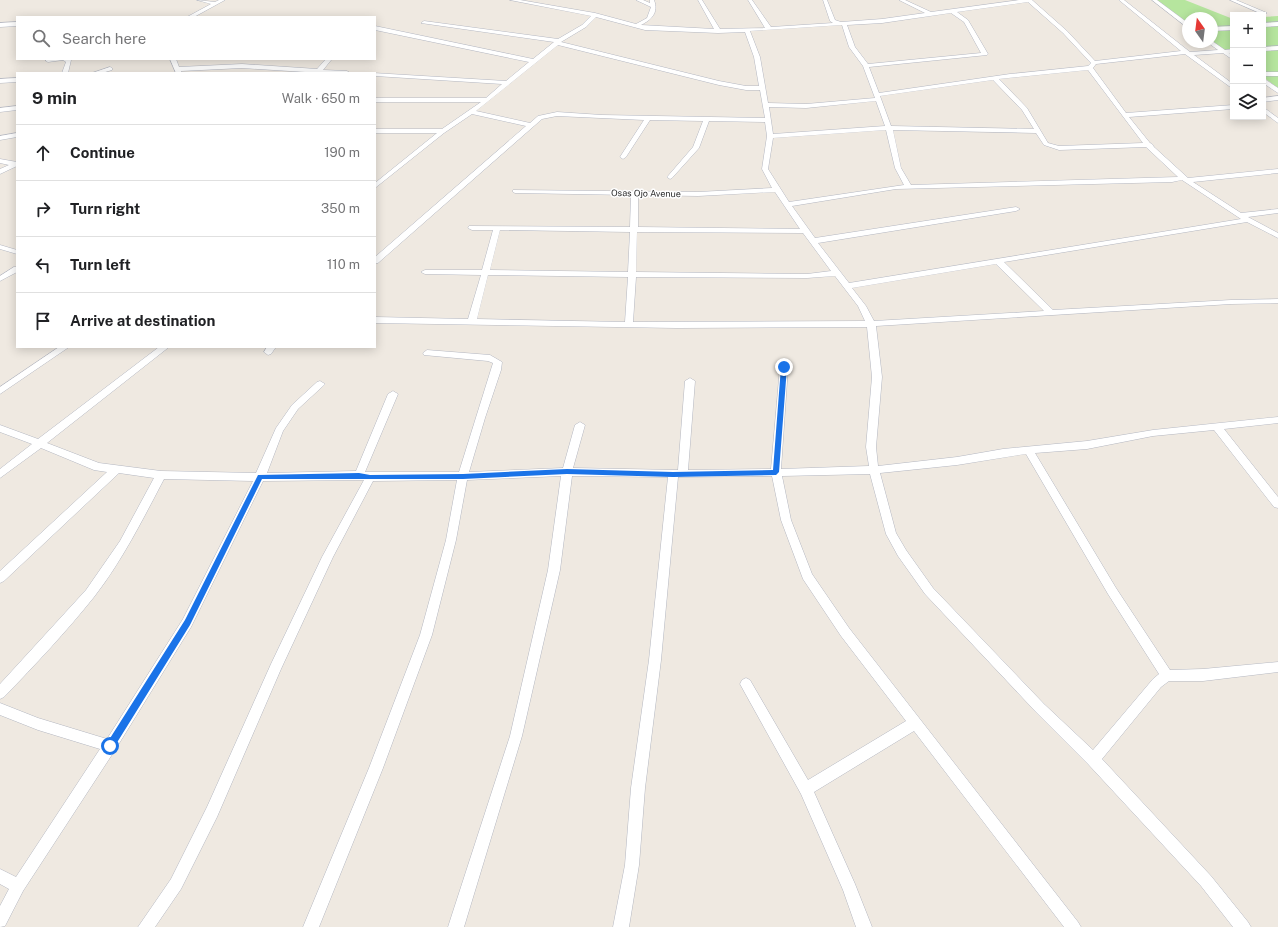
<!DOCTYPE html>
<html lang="en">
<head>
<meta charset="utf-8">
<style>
  :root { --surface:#fff; --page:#f6f6f6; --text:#202124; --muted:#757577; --line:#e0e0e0 }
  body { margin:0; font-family:"Public Sans",sans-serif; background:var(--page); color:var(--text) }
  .controls { position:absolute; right:12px; top:12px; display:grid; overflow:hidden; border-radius:0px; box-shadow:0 2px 10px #0003 }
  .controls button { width:36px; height:36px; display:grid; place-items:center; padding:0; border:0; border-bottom:1px solid var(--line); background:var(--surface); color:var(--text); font:20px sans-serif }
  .compass { position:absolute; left:1182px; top:12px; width:36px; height:36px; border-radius:50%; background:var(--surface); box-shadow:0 2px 10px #0003; rotate:346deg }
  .stop { position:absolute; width:12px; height:12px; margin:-9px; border:3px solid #1a73e8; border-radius:50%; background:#fff }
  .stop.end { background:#1a73e8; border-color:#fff; box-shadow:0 1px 4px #0008 }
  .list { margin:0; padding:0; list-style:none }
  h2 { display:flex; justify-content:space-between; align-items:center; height:52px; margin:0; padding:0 16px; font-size:17px }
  h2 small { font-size:13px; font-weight:400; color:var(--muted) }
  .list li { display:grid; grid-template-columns:26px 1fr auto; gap:12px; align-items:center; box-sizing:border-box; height:56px; padding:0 16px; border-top:1px solid var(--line) }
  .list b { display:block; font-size:15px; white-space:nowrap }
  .list em { font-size:13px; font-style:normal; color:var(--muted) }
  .icon { flex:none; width:22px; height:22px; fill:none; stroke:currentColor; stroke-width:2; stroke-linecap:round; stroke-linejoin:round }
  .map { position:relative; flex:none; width:1278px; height:927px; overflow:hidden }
  .search { position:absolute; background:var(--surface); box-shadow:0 2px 10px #0003; left:16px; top:16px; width:360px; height:44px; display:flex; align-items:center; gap:10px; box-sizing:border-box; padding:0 14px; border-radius:0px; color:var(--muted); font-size:15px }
  .panel { position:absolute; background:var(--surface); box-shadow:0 2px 10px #0003; left:16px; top:72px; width:360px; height:276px; border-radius:0px }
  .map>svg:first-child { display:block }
  .green { fill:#b6e59e }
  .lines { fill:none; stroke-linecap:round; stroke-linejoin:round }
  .minor-casing { stroke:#b4b7c1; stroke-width:1 }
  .minor { fill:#fff; fill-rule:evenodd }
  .route { fill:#1a73e8 }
  .labels { text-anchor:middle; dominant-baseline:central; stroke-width:3; stroke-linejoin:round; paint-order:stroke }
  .far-street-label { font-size:9px; fill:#2e2e2e; stroke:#fff }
</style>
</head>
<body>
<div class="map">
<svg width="1278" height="927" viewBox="0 0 1278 927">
  <rect width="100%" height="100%" fill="#efe9e1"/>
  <!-- green -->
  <g class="green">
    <path d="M1155,0H1185L1233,19V56L1212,41V18H1188V24Z"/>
    <path d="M1278,16V88L1263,77V17Z"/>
  </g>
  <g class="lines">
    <!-- minor casing -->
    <g class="minor-casing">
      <g id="minor">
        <path d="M197,0L215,2L219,0H225L194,17H187L211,4Z"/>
        <path d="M510,0H520L595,13L636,24L647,18L651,7L636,0H643L650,3V0H654C659,13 651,20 641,25L714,29L698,0H702L720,29L765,28L748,0H752L771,27L833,23L830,21L823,0H827L835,20L841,22L882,19L925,13L899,0H905L931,12L1019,0H1032L1067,31L1095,61L1181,51L1119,0H1124L1190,52L1218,50L1207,42L1212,41L1225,50L1233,49V53H1229L1233,55V60L1223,53L1194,55L1233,84V89L1185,54L1096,64L1093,68L1126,113L1233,105V109L1129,117L1150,143L1152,144L1154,147L1188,178L1278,169V173L1193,182L1241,213L1278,209V213L1248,217L1278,233V238L1247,222L1004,262L1053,310L1231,300L1278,299V303L1231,304L876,326L882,377L876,447L878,466L957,457L1003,449L1087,441L1153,430L1278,417V423L1224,429L1278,497V508L1274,507L1214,430L1153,436L1087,449L1035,453L1116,588L1170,670L1203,669L1278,662V672L1203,681H1169L1161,687L1102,759L1211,876L1248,922L1251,927H1233L1201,886L1088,764L1036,712L925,594L898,556L886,534L870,474L782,476L791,520L812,574L849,628L1078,922L1081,927H1064L914,731L814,792L855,884L872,927H856L843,890L801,794L740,684L742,680L746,678L750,680L808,780L906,721L841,636L803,579L781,520L772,476L678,477L661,660L645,788L639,865L629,927H613L625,865L631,788L649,660L668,477L572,476L560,570L522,736L464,927H448L510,736L548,570L561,476L467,480L456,540L432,635L383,768L319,927H303L369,768L420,635L446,540L457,480L373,481L333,557L281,669L217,817L181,889L155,927H138L171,879L207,807L271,664L322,557L364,480L263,481L191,627L115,750L23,891L5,926L0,927V906L9,889L0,884V869L16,877L100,749L38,730L0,715V703L38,718L107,739L183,619L253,481L164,479C143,519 122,561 94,597C66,632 35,665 4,697L0,699V684L86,590L120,541L154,478L119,473L4,581L0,583V571L107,472L94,470L41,448L0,478V469L32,444L0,432V425L38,439L159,347H169L47,443L99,463L161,471L256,473L276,428L292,405L317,382L320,381L325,384L323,386L298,409L283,431L267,473L356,471L388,394L393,391L398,394L365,472H459L493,363L488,361L424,355L423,353L427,350L490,355L502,362L501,370L485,418L469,472L563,468L575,425L580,422L585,425L573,468L678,470L685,381L690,378L695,381L688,470L771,469L780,367L784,364L788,367L781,469L869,466L866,447L872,377L867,327L677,328L375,323V317L468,319L481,275L425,274L421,272L425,270H482L493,230H472L468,228L469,226L630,227L631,195L515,193L513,192V190L698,192L772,188L762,169L767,136L765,122L709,121L699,148L672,178L670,179L667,177L668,176L693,147L703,121L650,120L626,157L623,159L620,157L644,120L557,116L542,119L378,263H375V257L526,126L472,114L444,133L375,188V183L437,133H375V129H442L481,102H375V98H486L502,84L375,76V73H373L506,81L529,62L375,30V26L533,59L554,42L421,23L424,21L558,39L582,25L591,16ZM1028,2L1063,33L1091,63L1088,66L1010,74L879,93L869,67L987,55L988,54L968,20L957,12ZM951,13L964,22L981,53L868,64L855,47L847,25L882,23ZM596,17L645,30L718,33L745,32L754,57L759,86H746L719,81L561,42L586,27ZM842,25L849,47L863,66L875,98L806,104L768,103L760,57L750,31ZM558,45L719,85L746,90H760L765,118L602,115L557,112L538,116L530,123L476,111ZM1088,70L1143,143L1059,146L1048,143L1027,108L999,79ZM993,80L1022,110L1034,129L891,126L880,96ZM876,101L885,126L773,134L769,107L806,108ZM886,130L895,168L904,185L789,202L768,169L773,138ZM893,130L1036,133L1044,145L1059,150L1146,147L1178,177L911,185L901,168ZM1182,180L1241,219L849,283L818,243L1016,211L1020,209L1016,207L815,238L792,206L896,189L1172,182ZM775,192L800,229L638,227V195L698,196ZM500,230L630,232L628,272L490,270ZM637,232L803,233L831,271L807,274L636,272ZM996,264L1044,311L874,321L866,306L852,288ZM488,275L628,277L625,322L477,319ZM835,276L858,306L865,321L633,322L636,277L807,278ZM1026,454L1108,594L1159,674L1153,679L1093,750L1044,704L933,588L906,550L896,533L880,473L957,465Z"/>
        <path d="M1152,0H1157L1188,23V28Z"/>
        <path d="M1230,0H1236L1267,13L1262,14Z"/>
        <path d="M17,22V26L0,27V23Z"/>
        <path d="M1278,22V26L1263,27V23Z"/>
        <path d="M1233,26V30L1212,31V27Z"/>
        <path d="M1278,46V50L1263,51V47Z"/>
        <path d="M46,59L71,60L68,73H62L66,62L63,60L48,62L46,61Z"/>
        <path d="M170,59H176L179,67L242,64L317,69L326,59H332L323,70L347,71L350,73H321L242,68L181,71L182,73H176Z"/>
        <path d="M110,67L112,68V70L102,73H92Z"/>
        <rect x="1263" y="72" width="15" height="4"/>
        <path d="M17,78V82L0,83V79Z"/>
        <path d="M1263,78L1278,88V93L1263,83Z"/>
        <path d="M1278,96V100L1263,102V98Z"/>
        <path d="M17,106V110L0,112V108Z"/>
        <path d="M1263,107L1278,118V123L1263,112Z"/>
        <path d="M17,133V137L0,140V136Z"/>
        <path d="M0,159L17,162V166L0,174V169L9,165L0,163Z"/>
        <path d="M0,245L17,250V254L0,249Z"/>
        <path d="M14,267H17V272L0,281V276Z"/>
        <path d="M59,347H69L0,394V387Z"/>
        <path d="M267,347H276L271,354L268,355L264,352Z"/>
      </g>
    </g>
    <!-- minor -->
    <use href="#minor" class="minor"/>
  </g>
  <!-- route -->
  <path class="route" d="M784,365L787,367L779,472L776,475L673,477L567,474L463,479H262L190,625L113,749H107V743L185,620L258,475L359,473L370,475L463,474L567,469L673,472L773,470L781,367Z"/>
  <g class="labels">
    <!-- far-street labels -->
    <g class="far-street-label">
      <text transform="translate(646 193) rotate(1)">Osas Ojo Avenue</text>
    </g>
  </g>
</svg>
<div class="controls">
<button>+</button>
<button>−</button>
<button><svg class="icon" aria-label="layers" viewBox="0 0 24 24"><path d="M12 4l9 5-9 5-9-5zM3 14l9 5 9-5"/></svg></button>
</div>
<svg class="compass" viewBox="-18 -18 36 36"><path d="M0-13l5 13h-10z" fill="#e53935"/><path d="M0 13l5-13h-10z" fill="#757577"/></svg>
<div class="stop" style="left:110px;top:746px"></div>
<div class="stop end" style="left:784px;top:367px"></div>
<div class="search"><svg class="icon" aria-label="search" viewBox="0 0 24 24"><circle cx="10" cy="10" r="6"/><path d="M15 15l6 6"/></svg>Search here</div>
<section class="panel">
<h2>9 min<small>Walk · 650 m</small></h2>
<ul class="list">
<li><svg class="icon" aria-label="ahead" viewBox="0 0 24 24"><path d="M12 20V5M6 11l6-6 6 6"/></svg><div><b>Continue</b></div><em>190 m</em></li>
<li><svg class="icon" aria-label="right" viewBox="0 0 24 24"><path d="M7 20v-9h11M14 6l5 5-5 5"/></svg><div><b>Turn right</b></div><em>350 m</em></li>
<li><svg class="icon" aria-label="left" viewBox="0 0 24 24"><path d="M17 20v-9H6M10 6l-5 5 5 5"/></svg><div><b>Turn left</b></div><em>110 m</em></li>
<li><svg class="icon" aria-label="arrive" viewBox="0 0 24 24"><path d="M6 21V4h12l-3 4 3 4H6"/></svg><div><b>Arrive at destination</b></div></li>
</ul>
</section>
</div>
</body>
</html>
